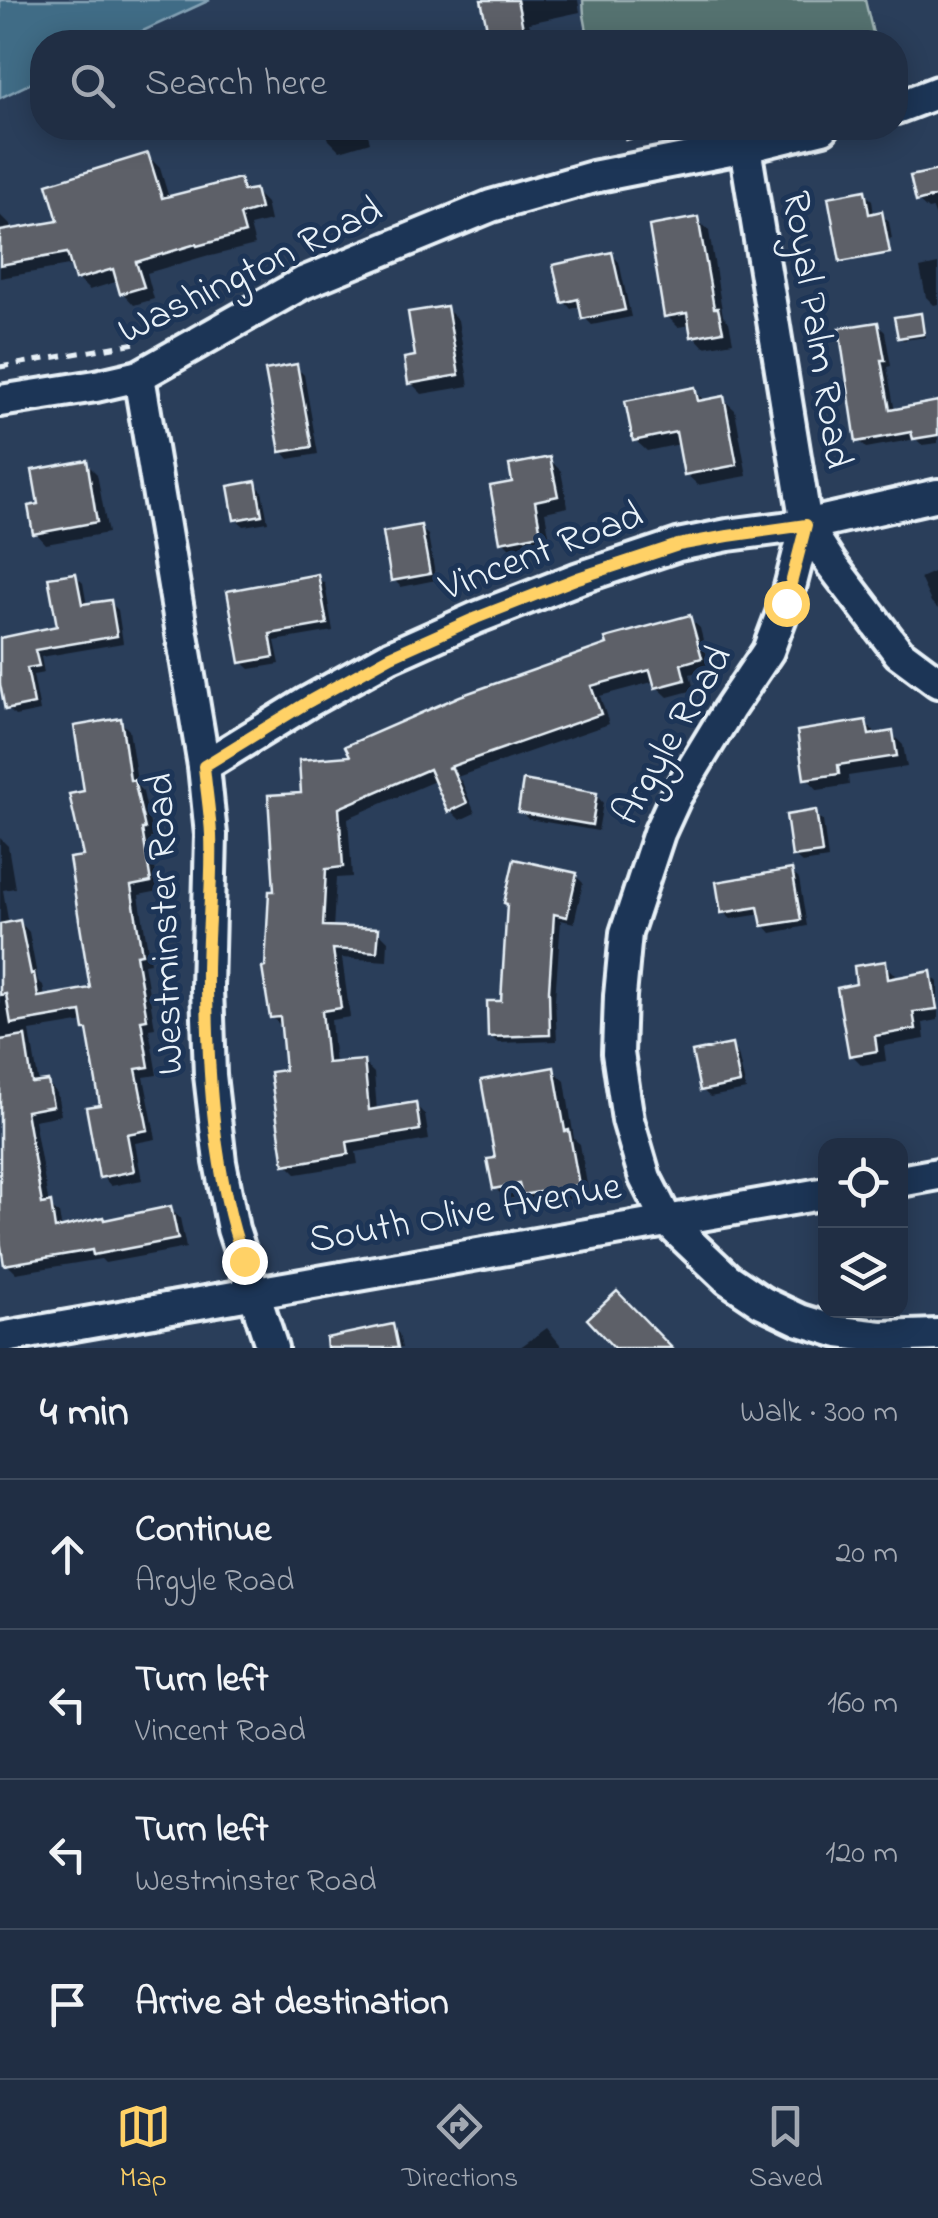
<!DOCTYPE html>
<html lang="en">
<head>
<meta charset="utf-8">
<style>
  :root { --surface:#202e44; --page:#28364b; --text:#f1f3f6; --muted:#a2a8b2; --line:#3d4a5d; --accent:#ffd166 }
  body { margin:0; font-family:"Indie Flower",sans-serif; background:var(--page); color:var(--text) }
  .controls { position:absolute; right:30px; bottom:30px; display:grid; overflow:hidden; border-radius:20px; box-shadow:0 5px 25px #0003 }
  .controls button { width:90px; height:90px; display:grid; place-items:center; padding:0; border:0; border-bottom:2px solid var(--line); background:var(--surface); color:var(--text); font:50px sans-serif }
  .stop { position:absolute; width:30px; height:30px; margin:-22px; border:8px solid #ffd166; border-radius:50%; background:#fff }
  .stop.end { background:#ffd166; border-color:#fff; box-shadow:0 2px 10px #0008 }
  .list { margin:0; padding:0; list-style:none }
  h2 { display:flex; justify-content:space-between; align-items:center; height:130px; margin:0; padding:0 40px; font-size:42px }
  h2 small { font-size:32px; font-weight:400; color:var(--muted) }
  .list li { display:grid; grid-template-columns:65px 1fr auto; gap:30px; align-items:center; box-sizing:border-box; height:150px; padding:0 40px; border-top:2px solid var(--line) }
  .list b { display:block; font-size:38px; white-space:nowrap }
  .list p { margin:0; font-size:32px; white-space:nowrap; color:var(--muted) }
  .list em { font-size:32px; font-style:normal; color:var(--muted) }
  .icon { flex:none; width:55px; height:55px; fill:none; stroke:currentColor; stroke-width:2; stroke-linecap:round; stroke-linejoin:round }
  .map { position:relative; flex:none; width:938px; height:1348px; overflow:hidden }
  .search { position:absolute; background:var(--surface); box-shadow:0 5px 25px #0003; left:30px; right:30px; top:30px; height:110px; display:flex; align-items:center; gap:25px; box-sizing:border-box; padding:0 35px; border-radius:40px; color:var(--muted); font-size:38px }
  .sheet { height:730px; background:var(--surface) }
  nav { display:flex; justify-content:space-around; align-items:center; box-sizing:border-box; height:140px; border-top:2px solid var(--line); background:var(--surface); font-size:28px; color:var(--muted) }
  nav a { display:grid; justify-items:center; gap:5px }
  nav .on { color:var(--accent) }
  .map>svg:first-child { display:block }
  .green { fill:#557270; stroke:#9eb2b4; stroke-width:2.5 }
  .water { fill:#406c86; stroke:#83a1b4; stroke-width:2.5 }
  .shadow { fill:#0007 }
  .building { fill:#5d6068; stroke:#e8f1f8; stroke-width:2.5 }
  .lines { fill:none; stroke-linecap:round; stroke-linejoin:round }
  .minor-casing { stroke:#e8f1f8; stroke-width:38 }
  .path { stroke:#e8f1f8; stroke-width:5; stroke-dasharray:10 8; stroke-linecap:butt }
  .minor { stroke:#1d3557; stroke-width:30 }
  .route { stroke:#ffd166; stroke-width:12 }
  .labels { text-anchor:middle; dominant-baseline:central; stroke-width:10; stroke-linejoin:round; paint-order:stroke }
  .street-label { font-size:40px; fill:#e8f1f8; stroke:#1d3557 }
</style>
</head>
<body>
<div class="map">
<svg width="938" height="1348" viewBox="0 0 938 1348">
  <rect width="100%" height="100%" fill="#2a3e5a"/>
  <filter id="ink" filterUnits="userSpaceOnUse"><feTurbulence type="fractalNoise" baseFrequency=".01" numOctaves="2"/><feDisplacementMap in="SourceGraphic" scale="20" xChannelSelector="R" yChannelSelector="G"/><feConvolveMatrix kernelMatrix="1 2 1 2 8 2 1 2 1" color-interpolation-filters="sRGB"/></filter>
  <g filter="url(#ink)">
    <!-- green -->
    <path class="green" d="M583,0H865L875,42H589L584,15Z"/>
    <!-- water -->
    <path class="water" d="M0,0H210L119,42H42V78L0,98Z"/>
    <!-- shadow -->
    <g class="shadow">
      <path d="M483,0H578L580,12L529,23L534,42H492Z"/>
      <path d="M288,128H314L294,133Z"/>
      <path d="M325,128H366L370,142L340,151L329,140Z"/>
      <path d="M148,156L160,168L169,198L239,181L250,192L254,191L266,203L270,221L250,226L255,245L211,256L209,255L147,273L154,299L134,305L123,293L119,281L89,290L77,278L74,265L0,278V215L10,225L11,231L61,223Z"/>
      <path d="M938,172V222L933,209L928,210L918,201Z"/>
      <path d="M864,193L872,200L874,215L881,214L889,222L892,239L846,250Z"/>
      <path d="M697,220L709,231L723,316L729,322L733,342L704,347L693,335L691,325L678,327L667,316Z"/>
      <path d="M611,254L619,262L631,317L592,325L585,318L582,306L571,309L564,301Z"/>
      <path d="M938,264V304L934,305L926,297L920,268Z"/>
      <path d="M447,309L458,320L469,386L422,394L410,382Z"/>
      <path d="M920,316L923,319L926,337L903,340L900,337Z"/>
      <path d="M878,325L885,332L891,366L887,367L895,412L938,404V443L922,445L916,439L866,448L859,441Z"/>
      <path d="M296,367L304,375L318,454L289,459L282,451Z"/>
      <path d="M694,390L706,402L723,399L735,410L747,476L698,485L686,474L680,444L647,451L635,440Z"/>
      <path d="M550,460L561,471L568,507L545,512L551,545L514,552L502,540L515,484Z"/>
      <path d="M86,463L97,474L108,533L46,544L35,532Z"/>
      <path d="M255,483L262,491L268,522L244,526L236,519Z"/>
      <path d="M420,528L428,535L436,580L401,587L393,579Z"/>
      <path d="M938,570V609L931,602L920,578Z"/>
      <path d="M75,575L83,583L87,606L110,602L118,610L123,643L41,657L44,673L33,675L40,711L15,716L8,709L0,672V640L59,628Z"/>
      <path d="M317,577L325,584L333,631L275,641L280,664L250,669L242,662Z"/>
      <path d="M689,618L700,628L710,668L690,674L694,690L668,697L657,687L656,681L600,696L609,724L457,777L462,782L475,813L460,820L450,810L437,780L348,818L352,877L336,878L333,929L378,931L388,941L387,961L342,958L350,1017L331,1020L335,1065L363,1062L374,1073L377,1111L415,1104L425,1115L429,1140L356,1152L358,1164L297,1174L287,1164L288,1072L284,1029L272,1017L277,894L304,795L354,759Z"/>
      <path d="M120,721L129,730L138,787L143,792L153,838H150L159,891L139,895L150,963L144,964L155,1028L149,1029L157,1075L144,1077L156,1139L135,1143L142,1180L111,1186L102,1176L103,1107L90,1033L85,1022L30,1031L39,1085L48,1083L57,1093L61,1115L34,1120L49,1205L59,1214L62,1230L170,1209L180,1218L186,1248L105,1263L101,1259L16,1273L7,1264L0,1225V838L8,846L15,888L3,890L9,925L20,922L29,932L38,981L43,985L45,998L93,990L86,858L87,792Z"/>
      <path d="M865,723L877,734H892L903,745L907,767L848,776L849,785L818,790L807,778Z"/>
      <path d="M596,795L603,803L598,831L528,819L521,812Z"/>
      <path d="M815,813L823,821L828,859L802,863L794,856Z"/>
      <path d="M791,872L799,879L807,926L771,933L764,925L762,914L731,919L723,912Z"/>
      <path d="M575,875L583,883L574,923L561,920L555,999L557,1041L498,1043L491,1036L504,1003Z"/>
      <path d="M885,964L896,975V980L930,974L938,982V1020L923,1023L925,1039L884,1046L886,1061L862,1065L851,1054L859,986Z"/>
      <path d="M731,1046L738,1054L746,1090L710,1097L702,1090Z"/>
      <path d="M553,1070L565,1081L574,1139L580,1144L589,1196L535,1205L526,1196L506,1199L495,1188Z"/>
      <path d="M392,1327L399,1334L402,1348H347Z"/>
      <path d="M547,1328L563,1348H519Z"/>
    </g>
    <!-- building -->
    <g class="building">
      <path d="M481,0H517L526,42H490Z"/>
      <path d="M148,153L162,198L240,178L243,191L255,189L260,209L240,215L245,233L197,246L196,244L136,262L144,287L120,294L113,269L75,280L67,253L0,265V231L58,221L47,184Z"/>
      <path d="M938,170V196L916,202L910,176Z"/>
      <path d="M865,190L869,214L882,211L890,253L840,262L828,197Z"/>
      <path d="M698,217L714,308H718L723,331L691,337L687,313L664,317L649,226Z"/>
      <path d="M612,252L625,310L582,319L578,299L562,303L553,265Z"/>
      <path d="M447,306L459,375L408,384L404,358L415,356L408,312Z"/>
      <path d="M921,313L924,334L898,338L894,317Z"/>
      <path d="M878,322L885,360H881L890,410L938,401V435L913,439L911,432L856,442L839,328Z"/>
      <path d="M297,364L312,447L280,452L265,370Z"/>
      <path d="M695,387L698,401L724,396L737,465L684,475L676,432L633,441L625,401Z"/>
      <path d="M550,457L558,496L535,501L541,534L500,542L490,486L512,482L509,465Z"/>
      <path d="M87,460L97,522L33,534L28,506L38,504L32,470Z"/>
      <path d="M256,481L262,515L234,520L228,486Z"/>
      <path d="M421,525L430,574L391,581L383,532Z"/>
      <path d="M76,573L82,604L111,600L117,636L35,650L39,666L27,668L34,704L5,710L0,684V638L57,626L48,577Z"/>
      <path d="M318,574L327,624L270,634L274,657L240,663L227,591Z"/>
      <path d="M690,615L702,658L681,664L685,680L655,688L650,670L591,686L601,714L447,768H452L467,803L448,812L429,769L339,808L343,867L326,869L323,926L379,928L377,952L333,949L341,1008L322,1011L327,1063L364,1060L369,1110L416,1102L420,1130L347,1142L349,1154L284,1165L270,1072L285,1070L280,1017L270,1018L262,968L265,967L269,891H274L268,795L301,793L299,760L350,756L345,746L460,696L607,644L605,638Z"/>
      <path d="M121,718L130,780H134L145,829H142L151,882L131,886L142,954L136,955L147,1019L141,1020L149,1067L136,1069L148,1130L127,1134L134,1171L99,1178L86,1107L100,1105L87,1030H84L81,1012L11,1024L6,994L0,995V924L20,920L31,974L34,973L38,997L90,988L69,858L83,856L69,794L84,791L74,726Z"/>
      <path d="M866,720L869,735L893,731L897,756L838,765L839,774L804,779L797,731Z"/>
      <path d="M523,780L597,793L592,825L518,812Z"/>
      <path d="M816,810L822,853L792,857L786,815Z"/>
      <path d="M514,859L577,873L567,917L554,914L549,990L550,1035L488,1037L487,1001H501L507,904L504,903Z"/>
      <path d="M792,869L801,920L762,926L758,907L721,913L716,882Z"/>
      <path d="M886,961L888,979L931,971L937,1009L913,1012L916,1029L875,1036L877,1051L849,1056L837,988L856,984L854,966Z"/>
      <path d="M25,1036L32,1083L48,1081L53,1106L26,1111L42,1204L51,1202L55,1229L103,1217L104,1220L171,1206L178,1239L93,1255L92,1250L4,1265L0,1240V1040Z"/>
      <path d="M732,1044L740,1083L700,1091L692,1052Z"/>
      <path d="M554,1067L565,1131L569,1130L579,1185L522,1195L519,1184L493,1189L487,1159L495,1158L481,1080Z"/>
      <path d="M617,1291L672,1348H614L587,1319Z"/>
      <path d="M393,1324L398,1348H327L326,1338Z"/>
    </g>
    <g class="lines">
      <!-- minor casing -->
      <g class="minor-casing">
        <g id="minor">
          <path d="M896,108L938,92"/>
          <path d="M745,147L806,525L832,565L899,653L938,682"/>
          <path d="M139,376L204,766L211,835L207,988L210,1075L220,1162L233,1229L272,1348"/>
          <path d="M0,401L96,386L139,376L303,283L491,206L593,177L745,147L823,128"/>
          <path d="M806,525L786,603L768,651L729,709L676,796L659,833L626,933L620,996L618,1053L628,1120L645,1178L667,1221L728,1279L762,1302L800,1320L839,1332L881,1337L938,1335"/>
          <path d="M204,766L308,702L391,656L476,618L579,578L678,545L728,535L806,525L938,495"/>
          <path d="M900,1181L938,1174"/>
          <path d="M0,1338L826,1193"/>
        </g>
      </g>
      <!-- path -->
      <g class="path">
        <path d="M624,139L674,128"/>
        <path d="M349,231L385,216"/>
        <path d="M0,367L136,343"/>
      </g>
      <!-- minor -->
      <use href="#minor" class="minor"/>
    </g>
  </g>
  <g class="lines" filter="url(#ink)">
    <!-- route -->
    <path class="route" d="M244,1261C214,1175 208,1079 207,988C206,937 213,886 211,835C210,812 206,789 204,766L308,702L391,656L476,618L578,578L678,545L728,536L806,525L786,603"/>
  </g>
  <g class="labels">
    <!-- street labels -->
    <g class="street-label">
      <text transform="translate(251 272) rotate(-26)">Washington Road</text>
      <text transform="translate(815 330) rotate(81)">Royal Palm Road</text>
      <text transform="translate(542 553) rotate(-21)">Vincent Road</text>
      <text transform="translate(674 736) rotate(-60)">Argyle Road</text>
      <text transform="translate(167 924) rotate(-92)">Westminster Road</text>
      <text transform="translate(465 1215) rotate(-10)">South Olive Avenue</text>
    </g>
  </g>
</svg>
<div class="controls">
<button><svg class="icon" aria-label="locate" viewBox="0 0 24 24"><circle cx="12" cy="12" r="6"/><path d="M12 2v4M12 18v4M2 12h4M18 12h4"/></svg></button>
<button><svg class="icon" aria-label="layers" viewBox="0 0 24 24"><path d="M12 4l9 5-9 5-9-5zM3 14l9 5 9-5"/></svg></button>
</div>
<div class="stop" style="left:786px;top:603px"></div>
<div class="stop end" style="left:244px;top:1261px"></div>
<div class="search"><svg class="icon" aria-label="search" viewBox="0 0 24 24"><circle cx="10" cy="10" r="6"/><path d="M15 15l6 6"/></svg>Search here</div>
</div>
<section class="sheet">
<h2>4 min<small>Walk · 300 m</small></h2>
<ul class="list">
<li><svg class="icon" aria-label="ahead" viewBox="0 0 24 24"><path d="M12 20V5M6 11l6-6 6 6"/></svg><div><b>Continue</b><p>Argyle Road</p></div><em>20 m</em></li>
<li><svg class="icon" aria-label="left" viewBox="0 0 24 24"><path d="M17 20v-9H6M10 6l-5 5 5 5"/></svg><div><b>Turn left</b><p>Vincent Road</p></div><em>160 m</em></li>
<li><svg class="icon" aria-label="left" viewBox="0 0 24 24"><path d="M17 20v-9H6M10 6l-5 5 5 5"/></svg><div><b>Turn left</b><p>Westminster Road</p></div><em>120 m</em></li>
<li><svg class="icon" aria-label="arrive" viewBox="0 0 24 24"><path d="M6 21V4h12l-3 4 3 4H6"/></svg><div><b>Arrive at destination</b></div></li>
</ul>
</section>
<nav>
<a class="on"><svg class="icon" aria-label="map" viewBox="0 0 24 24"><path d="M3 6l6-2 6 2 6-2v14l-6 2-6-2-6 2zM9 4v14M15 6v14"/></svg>Map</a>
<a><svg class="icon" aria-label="directions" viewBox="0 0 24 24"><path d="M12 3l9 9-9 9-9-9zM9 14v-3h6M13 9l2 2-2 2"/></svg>Directions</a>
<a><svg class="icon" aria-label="saved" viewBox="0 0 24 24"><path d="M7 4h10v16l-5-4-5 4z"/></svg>Saved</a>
</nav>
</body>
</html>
